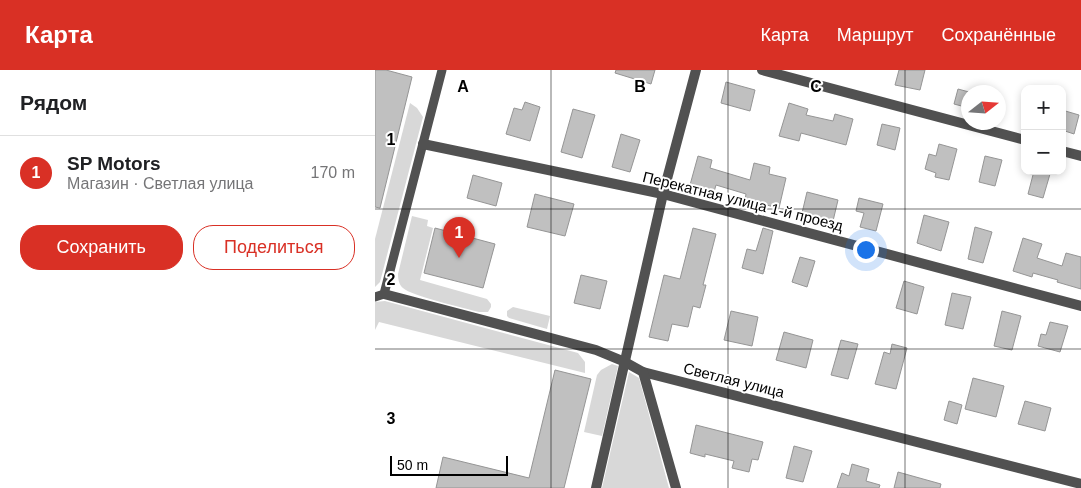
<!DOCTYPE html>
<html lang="ru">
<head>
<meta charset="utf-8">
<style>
  :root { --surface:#fff; --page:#f6f6f6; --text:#202124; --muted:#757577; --line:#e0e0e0; --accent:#d93025 }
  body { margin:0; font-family:Helvetica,sans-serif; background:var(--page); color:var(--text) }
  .controls { position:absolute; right:15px; top:15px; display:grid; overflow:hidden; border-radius:10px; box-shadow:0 2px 8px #0003 }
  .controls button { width:45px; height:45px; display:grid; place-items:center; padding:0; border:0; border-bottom:1px solid var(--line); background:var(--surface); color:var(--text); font:25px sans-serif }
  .compass { position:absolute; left:586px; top:15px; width:45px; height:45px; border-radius:50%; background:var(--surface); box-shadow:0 2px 8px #0003; rotate:73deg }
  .scale { position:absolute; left:15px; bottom:12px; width:118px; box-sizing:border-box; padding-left:5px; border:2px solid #000; border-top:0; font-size:14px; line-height:18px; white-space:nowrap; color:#000; -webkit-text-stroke:4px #fff; paint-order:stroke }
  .you { position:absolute; left:490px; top:179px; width:18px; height:18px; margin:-12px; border:4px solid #fff; border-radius:50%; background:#1a73e8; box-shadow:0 0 0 8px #1a73e833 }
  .badge { display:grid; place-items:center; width:32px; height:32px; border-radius:50%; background:var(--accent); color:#fff; font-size:16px; font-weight:700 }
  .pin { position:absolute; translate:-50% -41px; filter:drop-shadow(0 1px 2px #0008) }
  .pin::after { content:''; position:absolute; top:26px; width:18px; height:15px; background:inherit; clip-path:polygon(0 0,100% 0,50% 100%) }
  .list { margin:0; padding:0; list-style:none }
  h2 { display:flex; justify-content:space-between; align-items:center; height:65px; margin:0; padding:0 20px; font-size:21px }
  h2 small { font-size:16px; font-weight:400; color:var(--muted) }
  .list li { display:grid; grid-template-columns:32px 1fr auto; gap:15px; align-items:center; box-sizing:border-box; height:75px; padding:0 20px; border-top:1px solid var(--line) }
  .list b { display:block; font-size:19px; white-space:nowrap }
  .list p { margin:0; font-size:16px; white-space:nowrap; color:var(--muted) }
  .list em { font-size:16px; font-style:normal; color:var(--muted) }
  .actions { display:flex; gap:10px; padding:15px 20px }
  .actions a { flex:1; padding:11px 0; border:1px solid var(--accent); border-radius:20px; text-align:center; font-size:18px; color:var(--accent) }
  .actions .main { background:var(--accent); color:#fff }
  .map { position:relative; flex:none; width:706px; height:418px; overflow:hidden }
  header { display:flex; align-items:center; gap:30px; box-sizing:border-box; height:70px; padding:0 25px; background:var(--accent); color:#fff }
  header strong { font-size:24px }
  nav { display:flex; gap:28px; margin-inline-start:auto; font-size:18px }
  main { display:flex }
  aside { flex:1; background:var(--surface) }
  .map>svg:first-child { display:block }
  .green { fill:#d8d8d8 }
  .building { fill:#c0c0c0; stroke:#959595 }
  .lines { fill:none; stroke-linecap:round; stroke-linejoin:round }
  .lane { stroke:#515151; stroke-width:9 }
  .street { stroke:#515151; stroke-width:10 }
  .grid { fill:none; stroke:#000; stroke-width:1; stroke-opacity:0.55 }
  .labels { text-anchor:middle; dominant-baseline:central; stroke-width:4; stroke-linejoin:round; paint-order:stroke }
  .street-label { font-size:15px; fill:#000; stroke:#fff }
  .grid-label { font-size:16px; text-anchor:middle; font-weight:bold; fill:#000; stroke:#fff; stroke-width:4; stroke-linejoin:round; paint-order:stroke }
</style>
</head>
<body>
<header>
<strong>Карта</strong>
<nav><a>Карта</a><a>Маршрут</a><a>Сохранённые</a></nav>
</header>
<main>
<aside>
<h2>Рядом<small></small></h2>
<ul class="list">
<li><span class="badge">1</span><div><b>SP Motors</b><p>Магазин · Светлая улица</p></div><em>170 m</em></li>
</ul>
<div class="actions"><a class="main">Сохранить</a><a>Поделиться</a></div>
</aside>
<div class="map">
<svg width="706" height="418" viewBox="0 0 706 418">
  <rect width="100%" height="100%" fill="#fff"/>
  <!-- green -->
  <g class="green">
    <path d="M35,33L42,38L48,47L5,212L0,217V169Z"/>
    <path d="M37,146L53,150L52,156L58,158L45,210L112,229L116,234V237L113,242H104C90,238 36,226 28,218C24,215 23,209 23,204Z"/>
    <path d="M10,231L203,283L210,292V303L4,252L0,260V232Z"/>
    <path d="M138,237L175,246L172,259L134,248L132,246V241Z"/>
    <path d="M237,294L243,296L227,366L209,362L222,305L226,300Z"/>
    <path d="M254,302L264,308L294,418H227Z"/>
  </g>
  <!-- building -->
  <g class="building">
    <path d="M0,0H11L37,7L5,138L0,137Z"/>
    <path d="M241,0H280L276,14L240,3Z"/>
    <path d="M524,0H550L545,20L520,15Z"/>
    <path d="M351,12L380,20L375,41L346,33Z"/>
    <path d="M583,19L594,22V38L579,34Z"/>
    <path d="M150,32L165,37L155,71L131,64L139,38L147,40Z"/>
    <path d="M414,33L433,39L431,45L458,51L460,44L478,49L471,75L426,63L424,71L404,66Z"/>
    <path d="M198,39L220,45L207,88L186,82Z"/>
    <path d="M687,40L704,45L699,64L687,60Z"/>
    <path d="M507,54L525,58L520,80L502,75Z"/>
    <path d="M246,64L265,70L255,102L237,97Z"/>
    <path d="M564,74L582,79L574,110L560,107L561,103L550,99L554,84L561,86Z"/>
    <path d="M323,86L337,90L335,98L375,110L379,93L395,97L394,104L411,108L404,138L370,130L371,124L341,115L339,122L315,115Z"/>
    <path d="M610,86L627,90L620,116L604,112Z"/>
    <path d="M659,101L675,104L668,128L653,124Z"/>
    <path d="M98,105L127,113L121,136L92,128Z"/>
    <path d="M432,122L463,130L458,151L427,143Z"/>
    <path d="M160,124L199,134L190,166L152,157Z"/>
    <path d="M484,128L508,134L501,161L485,157L489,143L481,141Z"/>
    <path d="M549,145L574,152L566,181L542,173Z"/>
    <path d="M600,157L617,162L608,193L593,189Z"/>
    <path d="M60,158L120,174L108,218L49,203Z"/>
    <path d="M318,158L341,164L328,215H331L325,238L318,236L313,257L297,254L293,271L274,267L289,205L305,209Z"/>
    <path d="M388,158L398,161L388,204L367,198L372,179L381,181Z"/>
    <path d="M648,168L667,174L662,188L687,196L691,183L706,187V219L682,212L683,210L658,203L657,207L638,201Z"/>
    <path d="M425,187L440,191L432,217L417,212Z"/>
    <path d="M206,205L232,211L225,239L199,233Z"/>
    <path d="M529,211L549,217L542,244L521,238Z"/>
    <path d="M577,223L596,227L588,259L570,255Z"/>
    <path d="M356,241L383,247L377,276L349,270Z"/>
    <path d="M627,241L646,246L637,280L619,276Z"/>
    <path d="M675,252L693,256L685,282L663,276L666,264L671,265Z"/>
    <path d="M409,262L438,270L431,298L401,290Z"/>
    <path d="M466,270L483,274L473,309L456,305Z"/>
    <path d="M517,274L532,278L521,319L500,314L509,282L515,284Z"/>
    <path d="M180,300L216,309L189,418H61L68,387L154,408Z"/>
    <path d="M598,308L629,316L621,347L590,339Z"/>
    <path d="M574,331L587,335L582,354L569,350Z"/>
    <path d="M650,331L676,338L670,361L643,354Z"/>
    <path d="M321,355L388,372L383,390L377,389L374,402L357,398L359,391L330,384V387L315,383Z"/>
    <path d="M419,376L437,381L428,412L411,408Z"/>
    <path d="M477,394L494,399L491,411L505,415L504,418H462L467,403L474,406Z"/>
    <path d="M523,402L566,414L565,418H519Z"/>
  </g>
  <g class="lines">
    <!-- lane -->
    <path class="lane" d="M0,227L9,224L67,0"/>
    <!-- street -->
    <g class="street">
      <path d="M387,0L650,70"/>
      <path d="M48,74L288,124L706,236"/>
      <path d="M687,81L706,86"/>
      <path d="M9,224L221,280L250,292L268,302L706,414"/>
      <path d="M268,302L301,418"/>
      <path d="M221,418L288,124L321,0"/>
    </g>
  </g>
  <!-- grid -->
  <path class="grid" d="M176,0V418M353,0V418M530,0V418M0,139H706M0,279H706"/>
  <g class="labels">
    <!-- street labels -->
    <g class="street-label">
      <text transform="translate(368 131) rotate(14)">Перекатная улица 1-й проезд</text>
      <text transform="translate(359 310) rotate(14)">Светлая улица</text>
    </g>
  </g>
  <g class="grid-label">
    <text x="88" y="22">A</text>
    <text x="265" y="22">B</text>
    <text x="441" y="22">C</text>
    <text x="16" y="75">1</text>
    <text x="16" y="215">2</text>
    <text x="16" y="354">3</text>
  </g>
</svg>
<div class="controls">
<button>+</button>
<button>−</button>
</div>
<svg class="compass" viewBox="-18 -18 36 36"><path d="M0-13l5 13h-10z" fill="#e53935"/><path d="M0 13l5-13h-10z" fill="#757577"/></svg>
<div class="scale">50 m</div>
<div class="you"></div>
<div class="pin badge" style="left:84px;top:188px">1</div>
</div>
</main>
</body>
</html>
